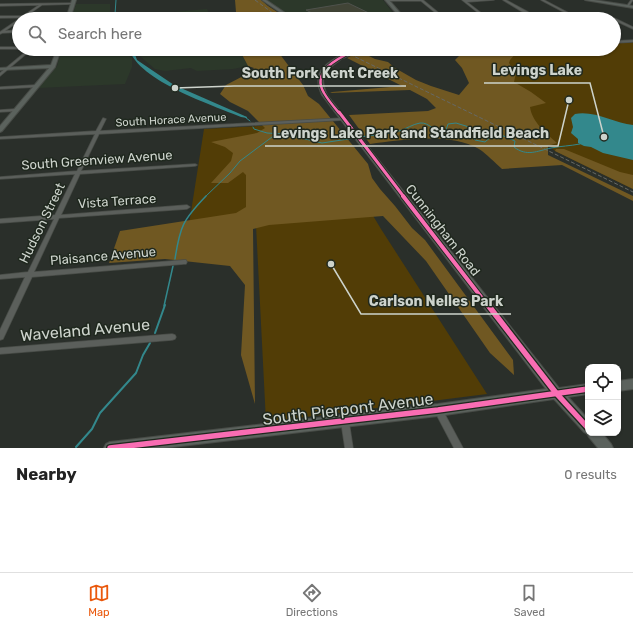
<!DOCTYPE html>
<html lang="en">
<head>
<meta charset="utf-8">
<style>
  :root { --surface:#fff; --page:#f2f2f2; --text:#222; --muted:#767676; --line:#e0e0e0; --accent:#ea580c }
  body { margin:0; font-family:Rubik,sans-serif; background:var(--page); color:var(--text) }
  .controls { position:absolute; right:12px; bottom:12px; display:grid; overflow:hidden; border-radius:8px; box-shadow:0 1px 3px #0004 }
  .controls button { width:36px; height:36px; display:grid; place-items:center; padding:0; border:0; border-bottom:1px solid var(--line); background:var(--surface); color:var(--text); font:20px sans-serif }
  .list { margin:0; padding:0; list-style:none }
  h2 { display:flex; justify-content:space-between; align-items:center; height:52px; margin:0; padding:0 16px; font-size:17px }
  h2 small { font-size:13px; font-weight:400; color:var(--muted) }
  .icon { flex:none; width:22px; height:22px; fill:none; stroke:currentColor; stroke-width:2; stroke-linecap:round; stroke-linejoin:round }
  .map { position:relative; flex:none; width:633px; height:448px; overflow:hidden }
  .search { position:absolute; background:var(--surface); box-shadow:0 1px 3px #0004; left:12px; right:12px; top:12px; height:44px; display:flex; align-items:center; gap:10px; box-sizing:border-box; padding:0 14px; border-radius:22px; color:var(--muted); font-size:15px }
  .sheet { height:124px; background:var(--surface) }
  nav { display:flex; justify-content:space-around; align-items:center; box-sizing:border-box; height:56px; border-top:1px solid var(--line); background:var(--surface); font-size:11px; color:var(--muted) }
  nav a { display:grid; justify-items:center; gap:2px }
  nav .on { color:var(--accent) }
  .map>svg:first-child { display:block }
  .built { fill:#2c382a }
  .green { fill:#523d06 }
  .forest { fill:#705822 }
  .water { fill:#33888c }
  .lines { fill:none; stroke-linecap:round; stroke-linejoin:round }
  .stream-far2 { stroke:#33888c; stroke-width:1 }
  .stream-far1 { stroke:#33888c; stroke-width:1.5 }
  .stream { stroke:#33888c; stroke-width:2 }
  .building { fill:#414436; stroke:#4f524d }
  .street-casing { stroke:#484c47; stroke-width:1.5 }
  .secondary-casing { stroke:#484c47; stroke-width:2 }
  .street { fill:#5b5f5b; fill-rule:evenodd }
  .secondary { fill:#5b625d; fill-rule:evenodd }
  .rail { stroke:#666966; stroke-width:1; stroke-dasharray:4 2; stroke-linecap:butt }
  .secondary-bridge-casing { stroke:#484c47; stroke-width:6; stroke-linecap:butt }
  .secondary-bridge { stroke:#5b625d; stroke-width:5 }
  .cycleway-far3-casing { stroke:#1f281e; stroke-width:4 }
  .cycleway-far2-casing { stroke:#1f281e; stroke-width:5 }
  .cycleway-far1-casing { stroke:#1f281e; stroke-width:6 }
  .cycleway-casing { stroke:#1f281e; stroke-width:8 }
  .cycleway-far3 { stroke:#f96db3; stroke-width:2.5 }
  .cycleway-far2 { stroke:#f96db3; stroke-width:3 }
  .cycleway-far1 { stroke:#f96db3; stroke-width:4 }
  .cycleway { stroke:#f96db3; stroke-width:5.5 }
  .labels { text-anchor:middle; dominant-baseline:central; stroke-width:3; stroke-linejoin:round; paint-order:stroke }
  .far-street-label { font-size:11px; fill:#cdd3cc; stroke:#1f281e }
  .street-label { font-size:13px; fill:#cdd3cc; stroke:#1f281e }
  .near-street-label { font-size:16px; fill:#cdd3cc; stroke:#1f281e }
  .leader { fill:none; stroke:#cdd3cc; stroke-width:1.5 }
  .callout-dot { fill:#cdd3cc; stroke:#1f281e; stroke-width:1.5 }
  .callout-label { font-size:14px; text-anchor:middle; font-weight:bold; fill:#cdd3cc; stroke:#1f281e; stroke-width:3; stroke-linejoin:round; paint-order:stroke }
</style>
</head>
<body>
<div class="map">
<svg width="633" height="448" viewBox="0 0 633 448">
  <rect width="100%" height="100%" fill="#2a2f2a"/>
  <!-- built -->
  <g class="built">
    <path d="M266,0H383L395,16L396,19H296Z"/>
    <path d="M76,4H110V14L116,19H71Z"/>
    <path d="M207,9L211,19H154L153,14Z"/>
    <path d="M62,49H116L117,54L128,55L132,58V67L125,84L38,88L57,66Z"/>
    <path d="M138,49H239L248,66L233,69L197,71L191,68L165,71L155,69L140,56Z"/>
  </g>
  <!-- green -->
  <g class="green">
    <path d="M633,42V189L555,151L453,50L614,49V43Z"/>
    <path d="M314,123L345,169L381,229L487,394L266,422L256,225L188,231L204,129Z"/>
  </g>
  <!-- forest -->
  <g class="forest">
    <path d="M235,0H261L268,6L288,19H232L236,12Z"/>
    <path d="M239,49H276L303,85L308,96L319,104L368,164L372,178L380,189L395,206L412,228L425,240L513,360L514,375L490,353L426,261L383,216L269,225L253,229L255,404L241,355L245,285L230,266L165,259L109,263L120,231L236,213L246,207V175L243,172L228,183H211L231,161L233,153L225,147L211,142L257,133L265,128L248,111L230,102L220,94L226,85L249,73L254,68L248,66Z"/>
    <path d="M511,51L516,53L510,60L509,63L516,73L514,82L531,92L546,103L530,107C532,122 546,133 557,143L548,146V155L633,196V201L562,165L502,169C495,163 487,154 479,149C450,132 401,140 370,144L349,115L428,111L436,108L427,99L410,90L330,93L332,92L402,86L347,58L358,52L367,55L375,59L388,62L395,68L416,80L431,86L459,95L469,83L462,68L455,60L463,52Z"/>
    <path d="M556,149H564L620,172L633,175V189L555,151Z"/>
  </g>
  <!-- water -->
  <g class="water">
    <path d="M129,49H133L137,60L174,85L247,117V118L241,117C212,105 139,81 129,49Z"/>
    <path d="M575,114C594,110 614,123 633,125V160L603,153L591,147L584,146L578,143V139L571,133L573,127L571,118Z"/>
  </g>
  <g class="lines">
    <!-- stream-far2 -->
    <g class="stream-far2">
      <path d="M116,0L115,14L118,16"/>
      <path d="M245,117L250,121"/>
      <path d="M253,127L254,129L267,133L284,134L322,143L355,138"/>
      <path d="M359,137C372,135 386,135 399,131C406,129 413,124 420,123C430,122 433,133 446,130L448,124L456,123L469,127L471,132L470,135L475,140L485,142L493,135L499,134L515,141L514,147C527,157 537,151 551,148C561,146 570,146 580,144"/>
      <path d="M205,197L230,173L240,161L276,134"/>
    </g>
    <!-- stream-far1 -->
    <g class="stream-far1">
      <path d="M175,259C180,226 183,220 206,196"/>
      <path d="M164,306L173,266"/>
    </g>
    <!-- stream -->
    <g class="stream">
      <path d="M155,333L165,305"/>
      <path d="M76,447L92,429L100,413L136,373L143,355L150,343"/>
    </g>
  </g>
  <!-- building -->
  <path class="building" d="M348,3L373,15L346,19H324L306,10Z"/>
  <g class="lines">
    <!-- street casing -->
    <g class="street-casing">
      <g id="street">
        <path d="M388,0H423L446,19H443L421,1H387Z"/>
        <path d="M462,0H494L467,2L489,19H486Z"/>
        <path d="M503,0H506L528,12L534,19H532L526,14Z"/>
        <path d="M541,0H544L580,19H577Z"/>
        <path d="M631,0H633L628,7H626Z"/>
        <path d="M73,3L74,4L42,5L26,16L70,15L69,17L0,18V16H23L39,5L0,6V4Z"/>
        <path d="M614,18L633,27V29L614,20V19H613Z"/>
        <path d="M19,19V21L5,31L19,30V32L2,33L0,34V32Z"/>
        <path d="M633,40V42L614,43V41Z"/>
        <rect x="0" y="47" width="19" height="2"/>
        <path d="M29,49H32L0,76V73Z"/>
        <path d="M358,49H362L367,51L379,52L446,49H466L465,50L379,54L366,53Z"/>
        <path d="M35,85L37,86L36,87L0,89V87Z"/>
        <path d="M15,109L17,110L16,111L0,112V110Z"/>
        <path d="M103,118L106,119L100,131L344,118L346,119L344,120L99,134L81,171L195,164L197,165L195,166L80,174L61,215L187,205L190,207L187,209L59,218L34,272L184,260H186L187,262L186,264H184L32,277L3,339L0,340V330L25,277L0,279V275L28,272L54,219L0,223V219L55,215L75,174L0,179V177L77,171L95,134L0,139V137L96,131Z"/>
        <path d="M172,334L175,335L176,337L175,339L172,340L0,354V348Z"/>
        <path d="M438,406L441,407L463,448H454L434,410L435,407Z"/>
        <path d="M345,418L348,419L349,422L353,448H345L341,422L342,419Z"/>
      </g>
    </g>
    <!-- secondary casing -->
    <g class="secondary-casing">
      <g id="secondary">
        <path d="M72,0H76L70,19H66Z"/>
        <path d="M262,0H266L294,19H290Z"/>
        <path d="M385,0H389L401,14V19H397V14Z"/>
        <path d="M585,0H594L633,6V8Z"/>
        <path d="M57,49H61L55,67L2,131L0,132V126L49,68L0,70V68L51,65Z"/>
        <path d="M341,55L345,56C330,68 316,72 327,95L559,388L588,384V394L568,397L588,419V433H602L611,444L613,448H598L589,437L587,434L584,432L554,399L438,416L164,448H104L106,444L110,442L438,404L546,389L322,95C312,74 323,65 341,55Z"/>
        <path d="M633,379V389L618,391V381Z"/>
      </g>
    </g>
    <!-- street -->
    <use href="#street" class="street"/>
    <!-- secondary -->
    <use href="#secondary" class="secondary"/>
    <!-- rail -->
    <g class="rail">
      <path d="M255,0L281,19"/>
      <path d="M339,49L633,192"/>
    </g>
    <!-- secondary-bridge casing -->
    <g class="secondary-bridge-casing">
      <path id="secondary-bridge" d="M343,56L353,51"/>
    </g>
    <!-- secondary-bridge -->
    <use href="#secondary-bridge" class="secondary-bridge"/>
    <!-- cycleway-far3 casing -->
    <g class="cycleway-far3-casing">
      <path id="cycleway-far3" d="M339,113C334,107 328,100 324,93C310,70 341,57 357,49"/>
    </g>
    <!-- cycleway-far2 casing -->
    <g class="cycleway-far2-casing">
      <path id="cycleway-far2" d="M339,112L404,197"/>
    </g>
    <!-- cycleway-far1 casing -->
    <g class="cycleway-far1-casing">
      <path id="cycleway-far1" d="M403,196L488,306"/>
    </g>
    <!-- cycleway casing -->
    <g class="cycleway-casing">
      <g id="cycleway">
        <path d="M488,305L556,393L588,428"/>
        <path d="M110,448L438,410L588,389"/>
      </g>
    </g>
    <!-- cycleway-far3 -->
    <use href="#cycleway-far3" class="cycleway-far3"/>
    <!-- cycleway-far2 -->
    <use href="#cycleway-far2" class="cycleway-far2"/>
    <!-- cycleway-far1 -->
    <use href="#cycleway-far1" class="cycleway-far1"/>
    <!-- cycleway -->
    <use href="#cycleway" class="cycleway"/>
  </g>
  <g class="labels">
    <!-- far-street labels -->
    <g class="far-street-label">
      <text transform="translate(171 120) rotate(-3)">South Horace Avenue</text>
    </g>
    <!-- street labels -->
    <g class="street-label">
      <text transform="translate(97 160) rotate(-4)">South Greenview Avenue</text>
      <text transform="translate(117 201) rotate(-4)">Vista Terrace</text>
      <text transform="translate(42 223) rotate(-64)">Hudson Street</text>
      <text transform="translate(443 230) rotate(52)">Cunningham Road</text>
      <text transform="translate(103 256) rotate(-5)">Plaisance Avenue</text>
    </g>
    <!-- near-street labels -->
    <g class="near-street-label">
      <text transform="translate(85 330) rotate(-5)">Waveland Avenue</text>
      <text transform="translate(348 409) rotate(-7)">South Pierpont Avenue</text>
    </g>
  </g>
  <!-- callouts -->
  <path class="leader" d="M604 137L590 83H484M175 88L234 86H406M569 100L558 146H265M331 264L361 314H511"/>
  <g class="callout-dot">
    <circle cx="604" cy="137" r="4"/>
    <circle cx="175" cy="88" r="4"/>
    <circle cx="569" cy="100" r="4"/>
    <circle cx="331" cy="264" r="4"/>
  </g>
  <g class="callout-label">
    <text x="537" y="75">Levings Lake</text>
    <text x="320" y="78">South Fork Kent Creek</text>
    <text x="411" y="138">Levings Lake Park and Standfield Beach</text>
    <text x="436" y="306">Carlson Nelles Park</text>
  </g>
</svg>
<div class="controls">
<button><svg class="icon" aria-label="locate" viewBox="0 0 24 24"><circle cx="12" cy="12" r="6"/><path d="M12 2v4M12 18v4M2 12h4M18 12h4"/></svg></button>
<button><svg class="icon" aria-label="layers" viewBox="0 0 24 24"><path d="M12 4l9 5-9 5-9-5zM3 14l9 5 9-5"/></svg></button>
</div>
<div class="search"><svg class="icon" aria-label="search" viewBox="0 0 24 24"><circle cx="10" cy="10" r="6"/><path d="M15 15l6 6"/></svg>Search here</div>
</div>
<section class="sheet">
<h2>Nearby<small>0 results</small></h2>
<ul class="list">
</ul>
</section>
<nav>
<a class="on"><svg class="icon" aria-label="map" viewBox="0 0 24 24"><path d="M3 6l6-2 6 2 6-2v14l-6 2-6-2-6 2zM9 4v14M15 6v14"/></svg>Map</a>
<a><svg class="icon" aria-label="directions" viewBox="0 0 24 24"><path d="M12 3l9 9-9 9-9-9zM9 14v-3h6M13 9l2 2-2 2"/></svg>Directions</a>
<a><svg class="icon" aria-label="saved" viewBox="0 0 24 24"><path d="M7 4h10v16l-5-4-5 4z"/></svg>Saved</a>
</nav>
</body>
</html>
